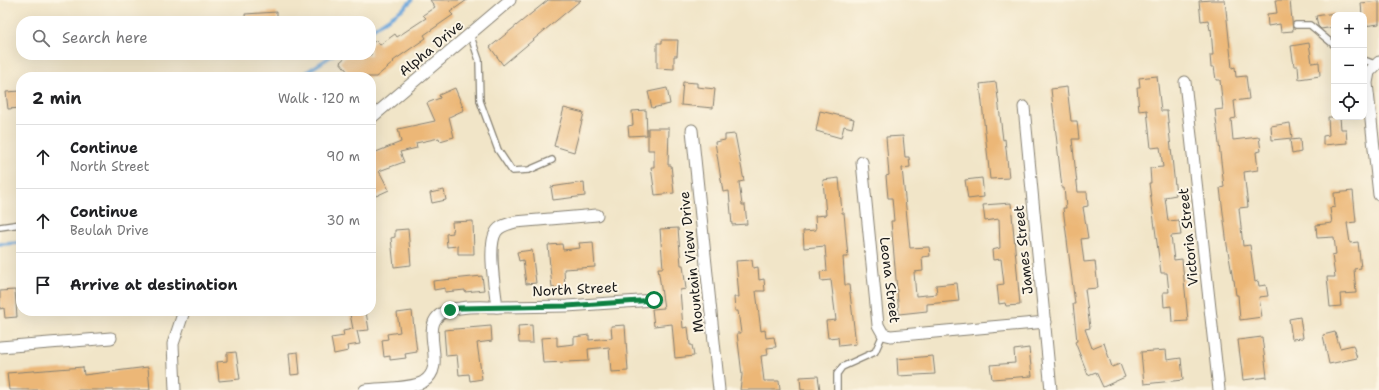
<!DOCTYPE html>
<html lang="en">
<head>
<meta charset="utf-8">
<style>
  :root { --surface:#fff; --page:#f2f2f2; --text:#202124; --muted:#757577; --line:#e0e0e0 }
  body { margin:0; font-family:"Shantell Sans",sans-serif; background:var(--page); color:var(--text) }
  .controls { position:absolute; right:12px; top:12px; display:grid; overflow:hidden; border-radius:8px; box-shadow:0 4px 16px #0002 }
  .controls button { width:36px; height:36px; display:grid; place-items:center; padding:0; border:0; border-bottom:1px solid var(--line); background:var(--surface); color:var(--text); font:20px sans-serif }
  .stop { position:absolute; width:12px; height:12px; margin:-9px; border:3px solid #0b8043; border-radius:50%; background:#fff }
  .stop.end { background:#0b8043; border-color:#fff; box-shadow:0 1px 4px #0008 }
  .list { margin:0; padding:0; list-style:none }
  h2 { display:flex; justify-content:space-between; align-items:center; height:52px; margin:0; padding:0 16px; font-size:17px }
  h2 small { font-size:13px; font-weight:400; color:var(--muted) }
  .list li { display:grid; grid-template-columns:26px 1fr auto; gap:12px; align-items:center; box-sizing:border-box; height:64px; padding:0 16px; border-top:1px solid var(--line) }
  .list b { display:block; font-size:15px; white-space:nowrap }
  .list p { margin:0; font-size:13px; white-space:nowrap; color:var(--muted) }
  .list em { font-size:13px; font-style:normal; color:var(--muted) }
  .icon { flex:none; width:22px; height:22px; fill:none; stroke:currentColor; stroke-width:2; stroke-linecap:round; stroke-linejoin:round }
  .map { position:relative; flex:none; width:1379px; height:390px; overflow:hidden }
  .search { position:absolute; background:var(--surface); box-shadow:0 4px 16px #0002; left:16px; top:16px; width:360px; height:44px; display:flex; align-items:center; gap:10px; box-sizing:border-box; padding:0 14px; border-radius:16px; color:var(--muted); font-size:15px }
  .panel { position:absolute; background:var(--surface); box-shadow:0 4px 16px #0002; left:16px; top:72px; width:360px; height:244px; border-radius:16px }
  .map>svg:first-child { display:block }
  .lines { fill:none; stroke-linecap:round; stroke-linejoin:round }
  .stream { stroke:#6aa6db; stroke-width:3.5 }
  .building { fill:#ecb777 }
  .lane-casing { stroke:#868072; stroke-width:8 }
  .street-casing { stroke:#868072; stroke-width:13 }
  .lane { stroke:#fff; stroke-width:5.5 }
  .street { stroke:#fff; stroke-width:11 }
  .route { stroke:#0b8043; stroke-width:5 }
  .labels { text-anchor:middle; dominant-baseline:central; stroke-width:4; stroke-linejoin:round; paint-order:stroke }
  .street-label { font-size:14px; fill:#1c1c1c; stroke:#fcf5e5 }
</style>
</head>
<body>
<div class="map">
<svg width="1379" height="390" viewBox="0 0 1379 390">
  <rect width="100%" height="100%" fill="#fcf5e5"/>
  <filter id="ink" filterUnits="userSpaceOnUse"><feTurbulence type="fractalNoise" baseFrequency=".025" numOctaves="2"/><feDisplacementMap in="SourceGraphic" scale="8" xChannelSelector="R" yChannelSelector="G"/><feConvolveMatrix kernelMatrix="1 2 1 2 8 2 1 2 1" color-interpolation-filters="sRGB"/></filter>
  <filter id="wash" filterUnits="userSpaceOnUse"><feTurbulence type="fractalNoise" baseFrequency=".012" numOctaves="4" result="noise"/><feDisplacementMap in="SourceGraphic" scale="16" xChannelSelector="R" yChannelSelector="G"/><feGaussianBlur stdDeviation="0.9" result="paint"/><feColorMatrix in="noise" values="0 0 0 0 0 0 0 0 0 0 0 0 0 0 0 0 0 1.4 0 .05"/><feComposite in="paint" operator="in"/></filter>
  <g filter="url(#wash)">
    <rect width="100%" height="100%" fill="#f1e5c8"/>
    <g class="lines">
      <!-- stream -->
      <g class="stream">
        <path d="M371,30L404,8L412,0"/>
        <path d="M299,77L333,55"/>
        <path d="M0,244L21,243"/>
      </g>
    </g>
    <g id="blocks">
      <!-- building -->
      <g class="building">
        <path d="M430,0H467L450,12L453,15L424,35L426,38L393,61L394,62L376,77H352L340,62L348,55H371V45L376,40L380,45L395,34L397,37L426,18L423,15L435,7Z"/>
        <path d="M548,0H581L503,65L490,47Z"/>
        <path d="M1211,0H1225L1232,68L1235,67L1236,77L1246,76L1249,99L1234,101L1236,118L1231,119L1233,140L1259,137L1261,151L1256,152L1258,170L1244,172L1248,207L1239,208L1243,246L1250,245L1255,282L1258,281L1259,286L1266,285L1268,296L1259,297L1262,317L1240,320L1238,295H1236L1234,280H1233L1227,245L1220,188L1224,187L1215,110L1223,109L1220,80H1216L1214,67H1211L1210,55H1213L1211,29L1210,30L1208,20L1201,21L1199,1Z"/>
        <path d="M1275,0H1290L1293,31L1281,32L1280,24L1268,26L1267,14L1277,13Z"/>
        <path d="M1379,1V24L1364,26V15H1362L1361,3Z"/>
        <path d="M277,12V21H246L245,14Z"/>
        <path d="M1334,13V27L1321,29L1318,26L1316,16Z"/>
        <path d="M662,40H678L677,56H674V69L657,68V43H662Z"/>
        <path d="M1309,43L1312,63L1319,62L1320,76L1299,79L1298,66H1294L1291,46Z"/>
        <path d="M1157,76L1161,111H1167L1176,195L1165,197L1168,221L1179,220L1181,235L1171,236L1174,260L1182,259L1188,321L1172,322L1171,306L1164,307L1163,292H1169L1167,273H1161L1149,183H1151L1150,168L1163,167L1160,147L1151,148L1147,110L1139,111L1137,87H1140L1139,78Z"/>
        <path d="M683,82L697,83V87L715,89L713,108L681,105Z"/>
        <path d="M996,82L1003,140L1005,139L1009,178L990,179L980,84Z"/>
        <path d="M1067,87L1071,121H1077L1079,139H1072L1078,192H1087L1088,206L1083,207L1088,238L1081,239L1084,262L1095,261L1098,288L1085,289L1090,328L1085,329L1092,348L1104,343L1112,367L1120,364L1125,377L1103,387L1096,372L1088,375L1075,342L1077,341L1073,304H1075L1063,208H1066L1064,188H1062L1051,89Z"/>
        <path d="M455,88L464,110L449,117L454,137L440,141L439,138L416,143L417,148L400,152L404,162L379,171L389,190L376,196L371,187V154L401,142L398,129L435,121L427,103L440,98L439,95Z"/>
        <path d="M667,88L670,104L652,108L648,92Z"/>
        <path d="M21,91V108L8,109L6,92Z"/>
        <path d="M564,108L584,113L574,152L554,146Z"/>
        <path d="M646,110L647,135L629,136L628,126L633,125L632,111Z"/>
        <path d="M820,111L854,119L852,128L844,126L841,138L816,131Z"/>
        <path d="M1328,117H1340L1341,129H1346L1347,143L1323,145V136L1329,135Z"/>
        <path d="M1290,123L1292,138L1272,140L1271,126Z"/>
        <path d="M648,128H669L668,165H671L674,193L655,195L651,167H654V150H648Z"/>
        <path d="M735,134L744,181L739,182L742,205H745L747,224L732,225L729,191L723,192L715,142L725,140V135Z"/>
        <path d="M903,136L905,157H909L910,167L902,168L910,248L929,247L930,256L922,257L923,271L914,272L916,296L937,294L936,285L957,283L959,301L927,304V311L899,314L891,221H894L892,198H888L886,176L889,175L886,137Z"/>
        <path d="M1300,139L1301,152L1292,154L1290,140Z"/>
        <path d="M839,178L842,213H844L848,257H843L845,285H849L856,344L839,346L838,337L828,338L826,321L836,320L831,280L821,281L820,272L827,271L825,246L804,248L803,231L816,230L815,216L826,215L823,180Z"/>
        <path d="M982,178L984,197L968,199L965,180Z"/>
        <path d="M584,182L585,196L553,200L551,187Z"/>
        <path d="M444,190L446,200L432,203L430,193Z"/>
        <path d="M1353,191L1356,222L1347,223L1350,243L1358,242L1361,268L1354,269L1356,293L1340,294L1341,306L1330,307L1327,277H1335L1332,255L1336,254L1334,237L1317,238L1316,225L1332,223L1330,208L1335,207L1334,193Z"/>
        <path d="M1011,203L1020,305L1006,306L1005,303L999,304L997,285L1004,284L1001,259L993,260L992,250L1000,248L999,219L985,221L983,205Z"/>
        <path d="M473,221L474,254H458V246L447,247L446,234L453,233L452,222Z"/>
        <path d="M678,228L681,265H683L686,289L680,290L683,328L688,327L690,345H692L694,356L675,358L672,324L654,326L652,309L664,308L658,268H663L660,229Z"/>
        <path d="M408,229L411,265L394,267L391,238L395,237V230Z"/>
        <path d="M593,242L595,267L564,269L565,287L552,288L548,245L562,244L563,250L580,248L579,243Z"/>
        <path d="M532,250L536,283L526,284L523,260L519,261L517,252Z"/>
        <path d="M752,260L753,268L758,267L759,280L764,279L765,291H756L761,331L765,330L766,338L774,337L776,347L767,348L768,355L761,356L764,381H779L780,390H740L742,375L737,333H741L738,311H735L734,297H739L736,261Z"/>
        <path d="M482,276L484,290L465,292V290L445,292V288L434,290L433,281Z"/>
        <path d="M15,290L17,317L5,318L4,308L0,309V291Z"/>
        <path d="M412,311L417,352L405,354L406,358L390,360V356L384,357L382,340L388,339L387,334L400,332L397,313Z"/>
        <path d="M366,312L369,330L357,331L360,344L347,346L348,351L334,354L331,338L344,336L343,331L353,329L350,314Z"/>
        <path d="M1300,317L1303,338L1292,339L1289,319Z"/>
        <path d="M532,325L533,343H519L518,326Z"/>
        <path d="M625,325L628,371L611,372L609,347L588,349L589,361L543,363L541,338L557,337V346L574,344V337L589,335V340L612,338L611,326Z"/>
        <path d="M491,326L492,341L477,343L482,379L470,381L469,374L459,375L457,355L446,356L444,330Z"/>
        <path d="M1335,332L1340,348L1353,345L1357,358L1329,364L1323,335Z"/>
        <path d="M1262,337L1267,377L1243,380L1238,340Z"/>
        <path d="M1029,348L1032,376L992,379L990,365L1015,363L1014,350Z"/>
        <path d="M1166,350L1167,360L1181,358L1183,380L1144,384L1141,352Z"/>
        <path d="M236,352L240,379L219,381L217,362L227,361V353Z"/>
        <path d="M298,352L300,374L291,375L289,353Z"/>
        <path d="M933,356L935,374L898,376L897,359Z"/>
        <path d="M83,367L84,375L148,367L150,390H9L7,373Z"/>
        <path d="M818,376L820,390H801L800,377Z"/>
      </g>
    </g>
  </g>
  <g filter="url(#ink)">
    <use href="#blocks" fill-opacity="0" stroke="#868072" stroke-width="1"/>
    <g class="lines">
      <!-- lane casing -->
      <g class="lane-casing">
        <g id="lane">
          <path d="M1296,25H1310L1334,45"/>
          <path d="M470,34L479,60L480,101L498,150L512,171L529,170L552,160"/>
          <path d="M1364,60L1375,64"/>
          <path d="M0,227L21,224"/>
          <path d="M837,390V374L842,367L875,352L883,334"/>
        </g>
      </g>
      <!-- street casing -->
      <g class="street-casing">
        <g id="street">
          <path d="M1379,62L1369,72L1367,83L1379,195"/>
          <path d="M1185,82L1219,390"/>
          <path d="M1024,107L1051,390"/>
          <path d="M371,118L510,0"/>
          <path d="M692,130L719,390"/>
          <path d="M862,162L878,325L883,334L891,336L1046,322"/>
          <path d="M497,307L567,306L654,300"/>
          <path d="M0,347L111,338"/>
          <path d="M175,390L173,344L184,311"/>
          <path d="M365,390C381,388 410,389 423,382C454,363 405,314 460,308C472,306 485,307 497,307C495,289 487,246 496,232C500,225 509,224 515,222L597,215"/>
        </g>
      </g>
      <!-- lane -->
      <use href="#lane" class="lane"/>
      <!-- street -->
      <use href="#street" class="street"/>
    </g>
  </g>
  <g class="lines" filter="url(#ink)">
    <!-- route -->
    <path class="route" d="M450,310L460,308L567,306L654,300"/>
  </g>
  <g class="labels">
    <!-- street labels -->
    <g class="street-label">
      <text transform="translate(431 48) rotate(-40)">Alpha Drive</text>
      <text transform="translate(1188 237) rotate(-96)">Victoria Street</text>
      <text transform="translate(1023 250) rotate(-96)">James Street</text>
      <text transform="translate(691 262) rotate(-96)">Mountain View Drive</text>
      <text transform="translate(890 280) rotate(83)">Leona Street</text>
      <text transform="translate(575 289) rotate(-3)">North Street</text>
    </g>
  </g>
</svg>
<div class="controls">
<button>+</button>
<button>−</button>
<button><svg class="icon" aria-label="locate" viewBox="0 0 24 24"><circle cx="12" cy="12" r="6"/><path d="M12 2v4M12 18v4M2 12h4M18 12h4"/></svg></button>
</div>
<div class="stop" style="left:654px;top:300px"></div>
<div class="stop end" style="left:450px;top:310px"></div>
<div class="search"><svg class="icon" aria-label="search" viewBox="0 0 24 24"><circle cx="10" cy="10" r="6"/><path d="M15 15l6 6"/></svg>Search here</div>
<section class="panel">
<h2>2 min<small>Walk · 120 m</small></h2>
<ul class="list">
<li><svg class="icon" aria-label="ahead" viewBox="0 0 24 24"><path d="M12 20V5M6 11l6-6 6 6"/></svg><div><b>Continue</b><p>North Street</p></div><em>90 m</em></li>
<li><svg class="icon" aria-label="ahead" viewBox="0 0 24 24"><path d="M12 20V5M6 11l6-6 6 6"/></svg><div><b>Continue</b><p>Beulah Drive</p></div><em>30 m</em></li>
<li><svg class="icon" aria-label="arrive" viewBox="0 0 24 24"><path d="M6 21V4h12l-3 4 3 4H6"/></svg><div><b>Arrive at destination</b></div></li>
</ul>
</section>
</div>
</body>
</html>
